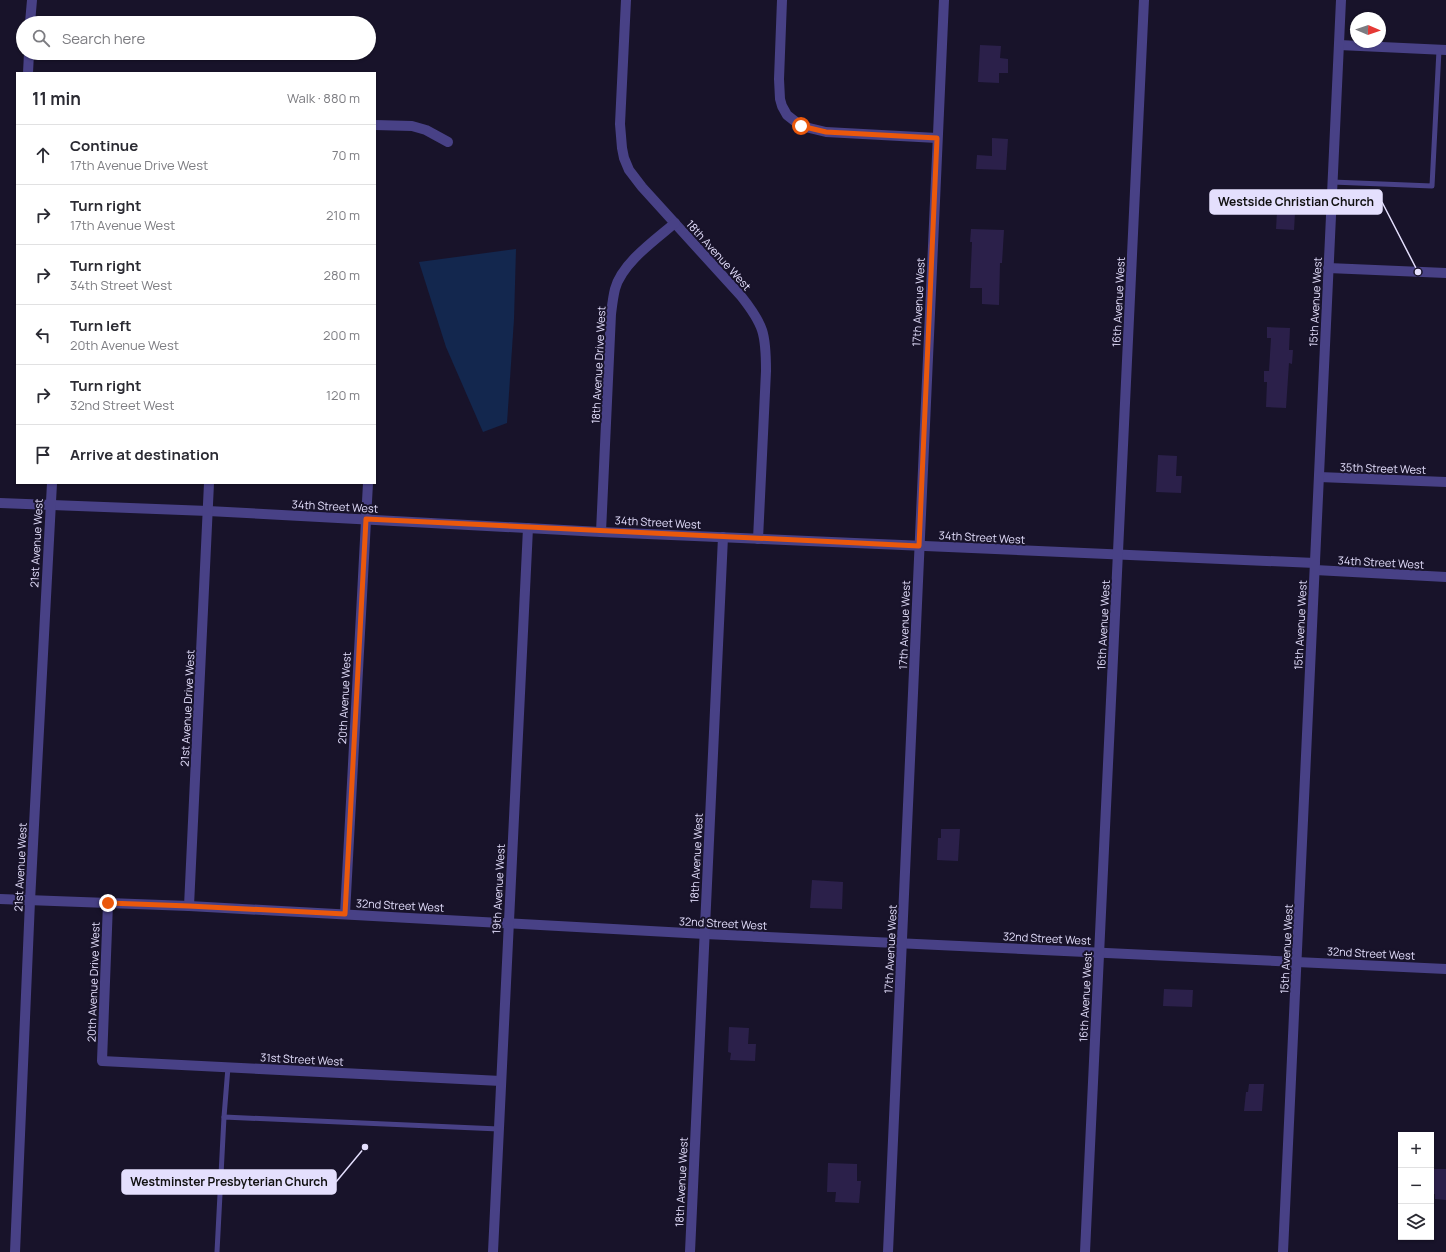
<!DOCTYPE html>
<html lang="en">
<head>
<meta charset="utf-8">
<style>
  :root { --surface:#fff; --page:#f7f7f7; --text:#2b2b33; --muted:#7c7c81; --line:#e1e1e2 }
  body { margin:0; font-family:Manrope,sans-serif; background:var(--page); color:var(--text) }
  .controls { position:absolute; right:12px; bottom:12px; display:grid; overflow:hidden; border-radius:0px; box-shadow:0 1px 3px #0004 }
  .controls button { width:36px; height:36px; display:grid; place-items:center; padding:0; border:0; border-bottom:1px solid var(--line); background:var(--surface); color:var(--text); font:20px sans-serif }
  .compass { position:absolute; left:1350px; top:12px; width:36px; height:36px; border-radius:50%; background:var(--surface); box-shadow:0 1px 3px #0004; rotate:92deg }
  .stop { position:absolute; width:12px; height:12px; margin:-9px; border:3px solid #ea580c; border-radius:50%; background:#fff }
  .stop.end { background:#ea580c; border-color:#fff; box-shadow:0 1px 4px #0008 }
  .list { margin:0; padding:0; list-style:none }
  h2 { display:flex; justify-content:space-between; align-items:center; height:52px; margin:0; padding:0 16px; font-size:17px }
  h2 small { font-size:13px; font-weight:400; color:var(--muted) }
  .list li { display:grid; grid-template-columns:26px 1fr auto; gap:12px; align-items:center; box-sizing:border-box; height:60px; padding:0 16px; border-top:1px solid var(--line) }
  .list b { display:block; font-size:15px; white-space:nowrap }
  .list p { margin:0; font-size:13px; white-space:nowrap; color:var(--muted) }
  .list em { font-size:13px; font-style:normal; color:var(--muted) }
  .icon { flex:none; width:22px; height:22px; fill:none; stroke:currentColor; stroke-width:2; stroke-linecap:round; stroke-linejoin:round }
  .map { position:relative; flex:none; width:1446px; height:1252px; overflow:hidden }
  .search { position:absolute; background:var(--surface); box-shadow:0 1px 3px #0004; left:16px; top:16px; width:360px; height:44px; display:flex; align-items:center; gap:10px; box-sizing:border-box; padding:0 14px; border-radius:22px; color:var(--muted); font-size:15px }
  .panel { position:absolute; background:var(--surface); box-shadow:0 1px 3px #0004; left:16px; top:72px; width:360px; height:412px; border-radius:0px }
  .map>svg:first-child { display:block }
  .water { fill:#13274e }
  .building { fill:#2b204a }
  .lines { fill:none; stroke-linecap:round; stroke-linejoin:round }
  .service { stroke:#484186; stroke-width:5 }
  .minor { stroke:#484186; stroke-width:10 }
  .tertiary { stroke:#484186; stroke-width:10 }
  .route { stroke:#ea580c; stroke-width:5 }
  .labels { text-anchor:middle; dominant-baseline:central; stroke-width:4; stroke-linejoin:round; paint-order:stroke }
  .street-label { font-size:11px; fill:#e4dffd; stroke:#18132a }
  .leader { fill:none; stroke:#e4dffd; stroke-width:1.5 }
  .callout-dot { fill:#e4dffd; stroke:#18132a; stroke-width:1.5 }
  .callout { fill:#e4dffd; stroke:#e4dffd; stroke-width:1.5 }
  .callout-label { font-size:12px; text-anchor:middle; font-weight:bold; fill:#111 }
</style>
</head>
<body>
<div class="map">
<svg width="1446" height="1252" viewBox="0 0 1446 1252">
  <rect width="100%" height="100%" fill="#18132a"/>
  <!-- water -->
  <path class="water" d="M516,249L514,319L507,423L483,432L446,347L419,262Z"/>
  <!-- building -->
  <g class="building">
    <path d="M980,45L1001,46L1000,58L1008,59V73H999V83L978,82Z"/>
    <path d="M992,138L1008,139L1006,170L976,169L977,155L992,156Z"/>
    <path d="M1278,195L1296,196L1294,230L1276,229Z"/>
    <path d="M971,229L1004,230L1002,263H1000L999,305L982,304V288H970L972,242H970Z"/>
    <path d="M1267,327L1290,328L1289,350H1293L1292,364L1289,363L1286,408L1266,407L1267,382H1264V371H1269L1271,338H1267Z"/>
    <path d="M1158,455L1177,456L1176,476H1182L1181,493L1156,492Z"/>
    <path d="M941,829H960L958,861L937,860L938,838H941Z"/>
    <path d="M812,880L843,882L842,909L810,908Z"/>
    <path d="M1164,989L1193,990L1192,1007L1163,1006Z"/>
    <path d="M729,1027L749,1028L748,1044H756L755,1061L730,1060L731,1053L728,1052Z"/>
    <path d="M1249,1084H1264L1262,1111H1244L1246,1092H1248Z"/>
    <path d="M828,1163L857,1164V1181H861L859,1203L835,1202L836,1192H827Z"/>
    <path d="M1431,1169H1446V1200L1435,1199V1194H1431Z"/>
  </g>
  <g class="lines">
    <!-- service -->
    <g class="service">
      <path d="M1332,182L1432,186L1439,50"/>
      <path d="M224,1117L228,1067"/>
      <path d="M217,1252L224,1117L499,1129"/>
    </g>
    <!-- minor -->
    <g class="minor">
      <path d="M626,0L620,124L622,148L624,158L629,170L642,187L741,296C764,325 766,334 766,371L758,539"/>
      <path d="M782,0L779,79L780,99L782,106L787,115L801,126L826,132L937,138"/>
      <path d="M30,23L32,0"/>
      <path d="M1339,45L1446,50"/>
      <path d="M28,73L29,53"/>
      <path d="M375,125L412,126L426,130L448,142"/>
      <path d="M1328,268L1446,273"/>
      <path d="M1319,477L1446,482"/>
      <path d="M0,503L208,511L601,532L1315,563"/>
      <path d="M601,532L611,314C612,306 613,297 615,289C622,263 655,240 675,223"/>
      <path d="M1315,570L1446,577"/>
      <path d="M0,899L189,906L705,934L1446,969"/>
      <path d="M108,903L102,1061L501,1081"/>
      <path d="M189,906L209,483"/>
      <path d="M345,914L368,483"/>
      <path d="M15,1252L30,901L52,483"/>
      <path d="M493,1252L528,528"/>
      <path d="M690,1252L723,537"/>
      <path d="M1085,1252L1144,0"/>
      <path d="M1283,1252L1341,0"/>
    </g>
    <!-- tertiary -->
    <path class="tertiary" d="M888,1252L944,0"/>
  </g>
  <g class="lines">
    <!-- route -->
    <path class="route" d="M108,903L189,906L345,914L366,519L919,546L937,138L826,132L801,126"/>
  </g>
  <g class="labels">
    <!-- street labels -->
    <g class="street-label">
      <text transform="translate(719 255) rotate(48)">18th Avenue West</text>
      <text transform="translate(918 302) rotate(-87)">17th Avenue West</text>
      <text transform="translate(1118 302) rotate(-87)">16th Avenue West</text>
      <text transform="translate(1315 302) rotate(-87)">15th Avenue West</text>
      <text transform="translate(598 365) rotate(-87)">18th Avenue Drive West</text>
      <text transform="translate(1383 468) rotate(2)">35th Street West</text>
      <text transform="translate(335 506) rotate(3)">34th Street West</text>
      <text transform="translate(658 522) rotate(3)">34th Street West</text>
      <text transform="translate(982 537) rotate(3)">34th Street West</text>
      <text transform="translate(36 543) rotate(-87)">21st Avenue West</text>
      <text transform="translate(1381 562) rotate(3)">34th Street West</text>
      <text transform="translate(904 625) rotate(-88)">17th Avenue West</text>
      <text transform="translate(1103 625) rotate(-87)">16th Avenue West</text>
      <text transform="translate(1300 625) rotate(-87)">15th Avenue West</text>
      <text transform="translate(344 698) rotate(-87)">20th Avenue West</text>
      <text transform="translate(187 708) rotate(-87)">21st Avenue Drive West</text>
      <text transform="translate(696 858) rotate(-87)">18th Avenue West</text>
      <text transform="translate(20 867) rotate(-87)">21st Avenue West</text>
      <text transform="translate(498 889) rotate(-87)">19th Avenue West</text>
      <text transform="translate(400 905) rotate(3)">32nd Street West</text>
      <text transform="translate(723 923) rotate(3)">32nd Street West</text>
      <text transform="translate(1047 938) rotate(3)">32nd Street West</text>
      <text transform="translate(890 949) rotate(-87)">17th Avenue West</text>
      <text transform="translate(1286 949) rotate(-87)">15th Avenue West</text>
      <text transform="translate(1371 953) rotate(3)">32nd Street West</text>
      <text transform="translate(93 982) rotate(-88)">20th Avenue Drive West</text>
      <text transform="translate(1085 997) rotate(-87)">16th Avenue West</text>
      <text transform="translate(302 1059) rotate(3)">31st Street West</text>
      <text transform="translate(681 1182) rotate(-87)">18th Avenue West</text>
    </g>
  </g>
  <!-- callouts -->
  <path class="leader" d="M1418 272L1382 202M365 1147L336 1182"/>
  <g class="callout-dot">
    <circle cx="1418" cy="272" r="4"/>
    <circle cx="365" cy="1147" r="4"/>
  </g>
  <g class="callout">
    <rect x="1210" y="190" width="172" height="24" rx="4"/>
    <rect x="122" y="1170" width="214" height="24" rx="4"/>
  </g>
  <g class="callout-label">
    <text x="1296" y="206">Westside Christian Church</text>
    <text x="229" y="1186">Westminster Presbyterian Church</text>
  </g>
</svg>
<div class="controls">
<button>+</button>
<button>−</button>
<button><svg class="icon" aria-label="layers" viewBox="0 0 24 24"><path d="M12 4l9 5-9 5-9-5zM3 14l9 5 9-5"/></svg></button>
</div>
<svg class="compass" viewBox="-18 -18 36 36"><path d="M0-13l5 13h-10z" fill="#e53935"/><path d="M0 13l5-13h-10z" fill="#7c7c81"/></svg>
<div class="stop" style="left:801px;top:126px"></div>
<div class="stop end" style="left:108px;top:903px"></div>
<div class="search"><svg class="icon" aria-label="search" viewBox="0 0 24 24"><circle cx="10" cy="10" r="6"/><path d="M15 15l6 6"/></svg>Search here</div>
<section class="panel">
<h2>11 min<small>Walk · 880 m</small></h2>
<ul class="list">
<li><svg class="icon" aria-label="ahead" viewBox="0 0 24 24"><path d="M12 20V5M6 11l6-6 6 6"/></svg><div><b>Continue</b><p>17th Avenue Drive West</p></div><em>70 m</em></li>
<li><svg class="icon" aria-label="right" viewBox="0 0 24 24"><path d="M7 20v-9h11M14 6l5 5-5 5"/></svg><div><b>Turn right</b><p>17th Avenue West</p></div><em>210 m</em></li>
<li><svg class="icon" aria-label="right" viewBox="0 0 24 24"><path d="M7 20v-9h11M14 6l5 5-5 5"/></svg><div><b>Turn right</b><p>34th Street West</p></div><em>280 m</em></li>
<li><svg class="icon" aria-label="left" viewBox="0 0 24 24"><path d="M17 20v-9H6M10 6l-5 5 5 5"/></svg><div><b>Turn left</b><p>20th Avenue West</p></div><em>200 m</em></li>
<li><svg class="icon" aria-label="right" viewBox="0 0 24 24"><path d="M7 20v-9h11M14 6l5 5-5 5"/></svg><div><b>Turn right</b><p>32nd Street West</p></div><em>120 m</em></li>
<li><svg class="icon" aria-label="arrive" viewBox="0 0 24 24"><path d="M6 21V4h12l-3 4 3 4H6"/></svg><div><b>Arrive at destination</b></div></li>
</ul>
</section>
</div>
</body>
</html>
